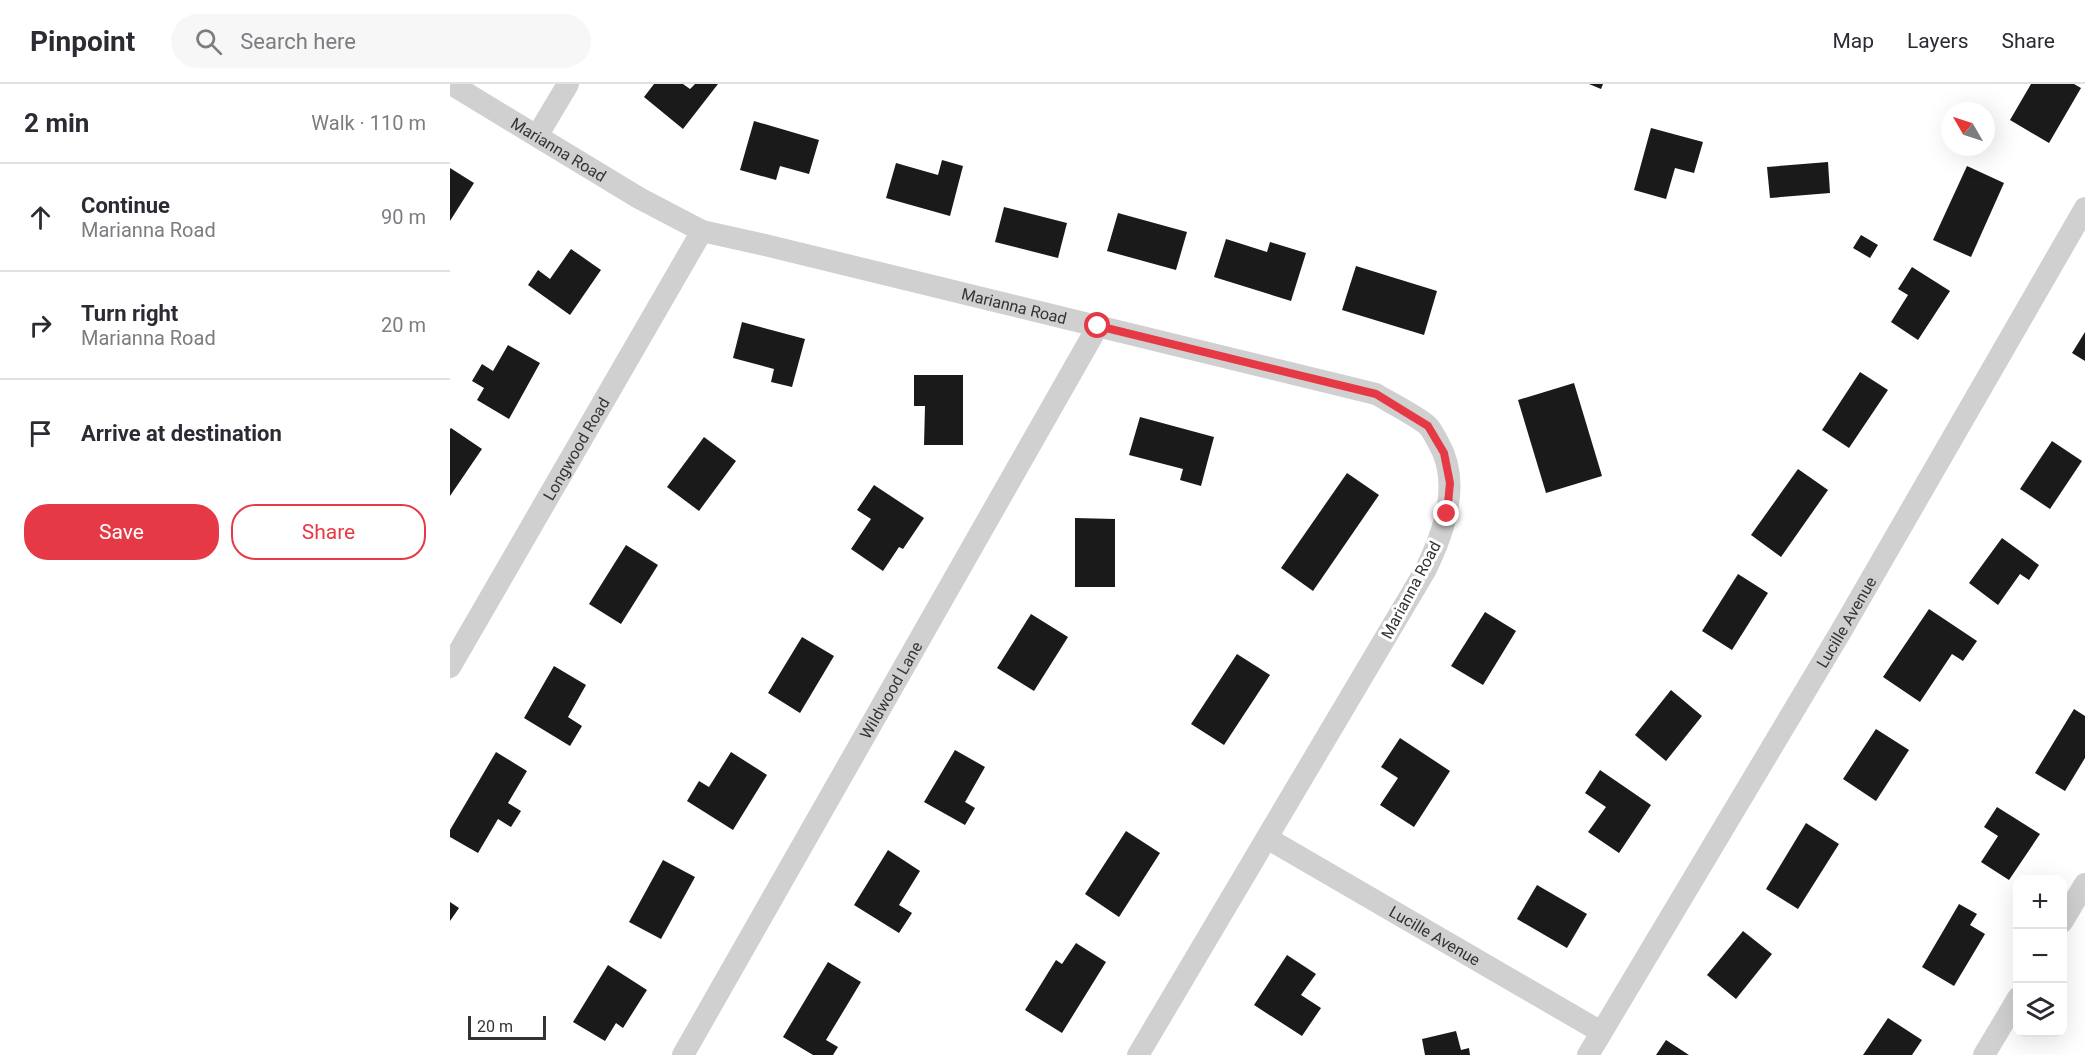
<!DOCTYPE html>
<html lang="en">
<head>
<meta charset="utf-8">
<style>
  :root { --surface:#fff; --page:#f7f7f7; --text:#2b2b33; --muted:#7c7c81; --line:#e1e1e2; --accent:#e63946 }
  body { margin:0; font-family:Roboto,sans-serif; background:var(--page); color:var(--text) }
  .controls { position:absolute; right:18px; bottom:18px; display:grid; overflow:hidden; border-radius:12px; box-shadow:0 6px 24px #0002 }
  .controls button { width:54px; height:54px; display:grid; place-items:center; padding:0; border:0; border-bottom:2px solid var(--line); background:var(--surface); color:var(--text); font:30px sans-serif }
  .compass { position:absolute; left:1491px; top:18px; width:54px; height:54px; border-radius:50%; background:var(--surface); box-shadow:0 6px 24px #0002; rotate:309deg }
  .scale { position:absolute; left:18px; bottom:15px; width:78px; box-sizing:border-box; padding-left:6px; border:3px solid #333; border-top:0; font-size:16px; line-height:21px; white-space:nowrap; color:#333; -webkit-text-stroke:4px #fff; paint-order:stroke }
  .stop { position:absolute; width:18px; height:18px; margin:-14px; border:4px solid #e63946; border-radius:50%; background:#fff }
  .stop.end { background:#e63946; border-color:#fff; box-shadow:0 2px 6px #0008 }
  .list { margin:0; padding:0; list-style:none }
  h2 { display:flex; justify-content:space-between; align-items:center; height:78px; margin:0; padding:0 24px; font-size:26px }
  h2 small { font-size:20px; font-weight:400; color:var(--muted) }
  .list li { display:grid; grid-template-columns:39px 1fr auto; gap:18px; align-items:center; box-sizing:border-box; height:108px; padding:0 24px; border-top:2px solid var(--line) }
  .list b { display:block; font-size:22px; white-space:nowrap }
  .list p { margin:0; font-size:20px; white-space:nowrap; color:var(--muted) }
  .list em { font-size:20px; font-style:normal; color:var(--muted) }
  .actions { display:flex; gap:12px; padding:18px 24px }
  .actions a { flex:1; padding:14px 0; border:2px solid var(--accent); border-radius:24px; text-align:center; font-size:21px; color:var(--accent) }
  .actions .main { background:var(--accent); color:#fff }
  .icon { flex:none; width:33px; height:33px; fill:none; stroke:currentColor; stroke-width:2; stroke-linecap:round; stroke-linejoin:round }
  .map { position:relative; flex:none; width:1635px; height:971px; overflow:hidden }
  header { display:flex; align-items:center; gap:36px; box-sizing:border-box; height:84px; padding:0 30px; background:var(--surface); border-bottom:2px solid var(--line) }
  header strong { font-size:28px }
  nav { display:flex; gap:33px; margin-inline-start:auto; font-size:21px }
  .search { width:420px; height:54px; background:var(--page); display:flex; align-items:center; gap:15px; box-sizing:border-box; padding:0 21px; border-radius:33px; color:var(--muted); font-size:22px }
  main { display:flex }
  aside { flex:1; background:var(--surface) }
  .map>svg:first-child { display:block }
  .building { fill:#1a1a1a }
  .lines { fill:none; stroke-linecap:round; stroke-linejoin:round }
  .minor { stroke:#d0d0d0; stroke-width:22 }
  .route { stroke:#e63946; stroke-width:8 }
  .labels { text-anchor:middle; dominant-baseline:central; stroke-width:6; stroke-linejoin:round; paint-order:stroke }
  .street-label { font-size:16px; fill:#333; stroke:#fff }
</style>
</head>
<body>
<header>
<strong>Pinpoint</strong>
<div class="search"><svg class="icon" aria-label="search" viewBox="0 0 24 24"><circle cx="10" cy="10" r="6"/><path d="M15 15l6 6"/></svg>Search here</div>
<nav><a>Map</a><a>Layers</a><a>Share</a></nav>
</header>
<main>
<aside>
<h2>2 min<small>Walk · 110 m</small></h2>
<ul class="list">
<li><svg class="icon" aria-label="ahead" viewBox="0 0 24 24"><path d="M12 20V5M6 11l6-6 6 6"/></svg><div><b>Continue</b><p>Marianna Road</p></div><em>90 m</em></li>
<li><svg class="icon" aria-label="right" viewBox="0 0 24 24"><path d="M7 20v-9h11M14 6l5 5-5 5"/></svg><div><b>Turn right</b><p>Marianna Road</p></div><em>20 m</em></li>
<li><svg class="icon" aria-label="arrive" viewBox="0 0 24 24"><path d="M6 21V4h12l-3 4 3 4H6"/></svg><div><b>Arrive at destination</b></div></li>
</ul>
<div class="actions"><a class="main">Save</a><a>Share</a></div>
</aside>
<div class="map">
<svg width="1635" height="971" viewBox="0 0 1635 971">
  <rect width="100%" height="100%" fill="#fff"/>
  <!-- building -->
  <g class="building">
    <path d="M204,0H233L240,5L245,0H268L233,45L194,13Z"/>
    <path d="M1139,0H1153L1151,5Z"/>
    <path d="M1581,0H1624L1631,4L1599,59L1560,36Z"/>
    <path d="M304,37L369,56L359,90L330,82L326,96L290,86Z"/>
    <path d="M1201,44L1253,58L1244,89L1225,84L1216,115L1184,106Z"/>
    <path d="M492,76L513,82L500,132L436,114L446,79L488,91Z"/>
    <path d="M1378,78L1380,109L1320,114L1317,83Z"/>
    <path d="M1517,82L1554,99L1521,173L1483,156Z"/>
    <path d="M0,84L24,99L0,137Z"/>
    <path d="M554,123L617,139L608,174L545,158Z"/>
    <path d="M668,129L737,148L726,186L657,167Z"/>
    <path d="M1411,151L1428,161L1420,174L1403,164Z"/>
    <path d="M776,155L817,168L820,158L856,169L841,217L764,193Z"/>
    <path d="M121,165L151,186L120,231L78,201L88,186L100,195Z"/>
    <path d="M906,182L987,207L974,251L892,226Z"/>
    <path d="M1462,183L1500,207L1468,256L1441,238L1458,211L1448,205Z"/>
    <path d="M292,238L355,255L342,303L321,298L324,285L283,274Z"/>
    <path d="M1635,248V277L1622,269Z"/>
    <path d="M58,261L90,279L59,335L27,316L34,304L22,297L32,280L43,287Z"/>
    <path d="M1410,288L1438,306L1399,364L1372,346Z"/>
    <path d="M464,291H513V361H474L475,322H464Z"/>
    <path d="M1124,299L1152,392L1096,409L1068,316Z"/>
    <path d="M690,333L764,353L751,402L730,396L733,385L679,371Z"/>
    <path d="M1,344L32,365L0,412V345Z"/>
    <path d="M254,353L286,377L249,427L217,403Z"/>
    <path d="M1602,357L1632,377L1600,425L1570,405Z"/>
    <path d="M1348,385L1378,406L1331,473L1301,451Z"/>
    <path d="M897,389L929,411L863,507L831,484Z"/>
    <path d="M424,401L474,434L453,465L449,463L433,487L401,465L421,435L407,426Z"/>
    <path d="M625,434L665,435V503H625Z"/>
    <path d="M1552,454L1589,481L1579,496L1570,490L1548,521L1519,499Z"/>
    <path d="M176,461L208,481L171,540L139,520Z"/>
    <path d="M1288,490L1318,509L1282,566L1252,547Z"/>
    <path d="M1479,525L1527,557L1513,577L1502,570L1470,618L1433,593Z"/>
    <path d="M1035,528L1066,547L1033,601L1001,582Z"/>
    <path d="M581,530L618,553L584,607L547,584Z"/>
    <path d="M352,553L384,572L350,629L318,609Z"/>
    <path d="M787,570L820,591L774,661L741,640Z"/>
    <path d="M104,582L136,601L118,633L132,642L120,662L74,634Z"/>
    <path d="M1221,606L1252,632L1216,677L1185,651Z"/>
    <path d="M1624,625L1635,632V674L1615,707L1585,689Z"/>
    <path d="M1426,645L1459,666L1426,717L1393,695Z"/>
    <path d="M950,654L1000,687L964,743L930,721L948,694L931,683Z"/>
    <path d="M505,666L535,683L515,718L525,724L515,741L474,718Z"/>
    <path d="M46,668L77,687L58,719L71,727L61,743L48,735L28,769L0,753V746Z"/>
    <path d="M281,668L317,691L283,746L237,717L249,697L259,703Z"/>
    <path d="M1150,686L1201,721L1169,769L1138,748L1156,723L1135,709Z"/>
    <path d="M1547,723L1590,750L1559,796L1531,778L1548,752L1534,743Z"/>
    <path d="M1356,739L1389,760L1348,825L1316,805Z"/>
    <path d="M676,747L710,769L669,833L635,810Z"/>
    <path d="M438,766L470,787L449,821L462,829L449,849L404,821Z"/>
    <path d="M213,776L245,793L211,855L179,838Z"/>
    <path d="M1087,801L1137,830L1117,864L1067,835Z"/>
    <path d="M0,818L9,824L0,837Z"/>
    <path d="M1509,820L1527,830L1520,841L1535,850L1504,902L1472,883Z"/>
    <path d="M1293,847L1322,870L1286,915L1257,891Z"/>
    <path d="M626,859L656,878L612,949L575,926L606,876L612,880Z"/>
    <path d="M837,871L866,890L851,911L871,924L852,952L804,921Z"/>
    <path d="M378,878L411,898L376,956L388,963L383,971H363L333,953Z"/>
    <path d="M158,881L197,906L173,944L166,939L155,957L123,938Z"/>
    <path d="M1438,934L1472,956L1462,971H1413Z"/>
    <path d="M1006,947L1011,966L1019,964L1020,971H975L972,955Z"/>
    <path d="M1216,956L1239,971H1206Z"/>
  </g>
  <g class="lines">
    <!-- minor -->
    <g class="minor">
      <path id="s1" d="M1,0L189,114L252,147L315,161L926,310C939,318 969,333 978,342C982,346 985,353 988,358C1012,399 994,448 975,487L688,971"/>
      <path d="M87,52L118,0"/>
      <path id="s2" d="M0,583L252,147"/>
      <path id="s3" d="M817,754L1151,948"/>
      <path d="M1612,838L1635,800"/>
      <path id="s4" d="M233,971L648,242"/>
      <path id="s5" d="M1138,971L1390,549L1635,124"/>
      <path d="M1534,971L1568,914"/>
    </g>
  </g>
  <g class="lines">
    <!-- route -->
    <path class="route" d="M648,242L926,310L978,342L994,369L1000,399L997,430"/>
  </g>
  <g class="labels">
    <!-- street labels -->
    <g class="street-label">
      <text stroke="none"><textPath href="#s1" startOffset="126">Marianna Road</textPath></text>
      <text stroke="none"><textPath href="#s1" startOffset="612">Marianna Road</textPath></text>
      <text stroke="none"><textPath href="#s2" startOffset="252">Longwood Road</textPath></text>
      <text transform="translate(961 506) rotate(-62)">Marianna Road</text>
      <text stroke="none"><textPath href="#s5" startOffset="504">Lucille Avenue</textPath></text>
      <text stroke="none"><textPath href="#s4" startOffset="420">Wildwood Lane</textPath></text>
      <text stroke="none"><textPath href="#s3" startOffset="194">Lucille Avenue</textPath></text>
    </g>
  </g>
</svg>
<div class="controls">
<button>+</button>
<button>−</button>
<button><svg class="icon" aria-label="layers" viewBox="0 0 24 24"><path d="M12 4l9 5-9 5-9-5zM3 14l9 5 9-5"/></svg></button>
</div>
<svg class="compass" viewBox="-18 -18 36 36"><path d="M0-13l5 13h-10z" fill="#e53935"/><path d="M0 13l5-13h-10z" fill="#7c7c81"/></svg>
<div class="scale">20 m</div>
<div class="stop" style="left:648px;top:242px"></div>
<div class="stop end" style="left:997px;top:430px"></div>
</div>
</main>
</body>
</html>
